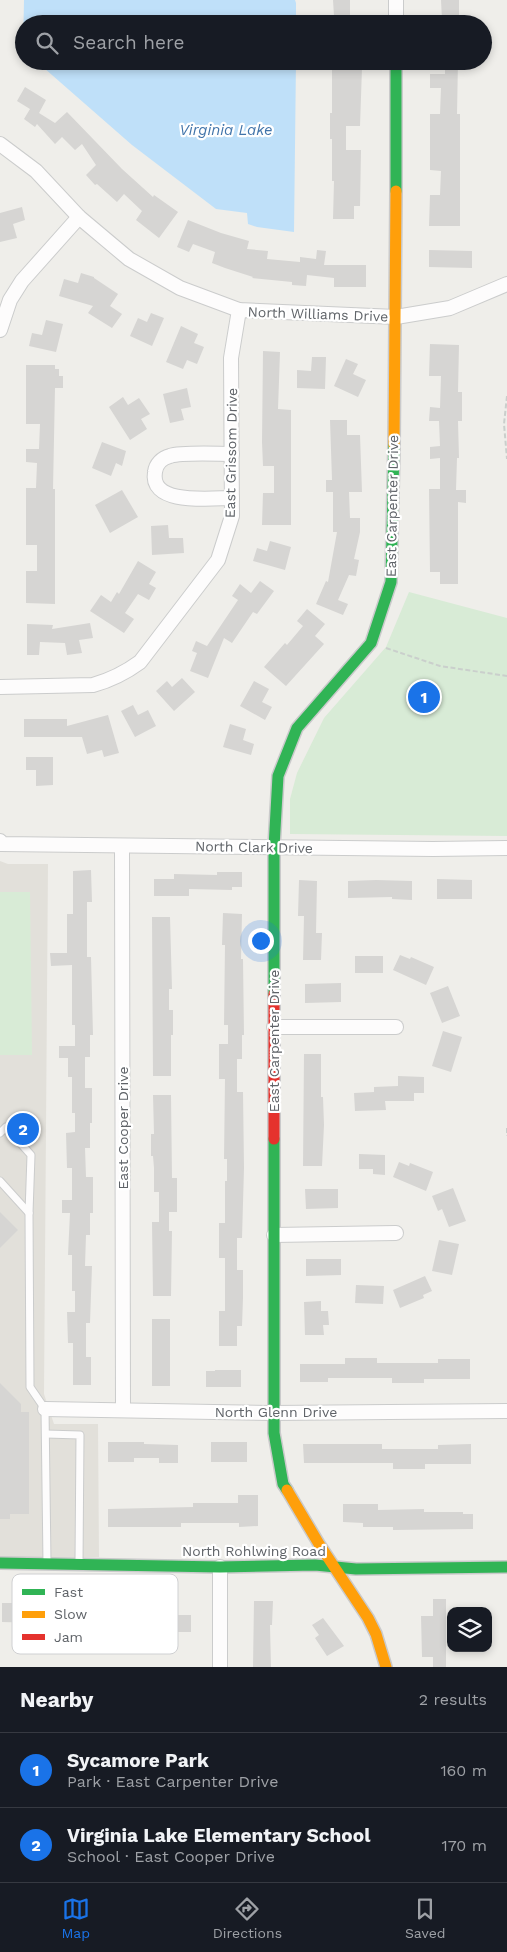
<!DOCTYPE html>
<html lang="en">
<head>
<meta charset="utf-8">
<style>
  :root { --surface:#171b24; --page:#242831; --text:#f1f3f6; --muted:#9ea1a6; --line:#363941; --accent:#1a73e8 }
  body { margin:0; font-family:"Work Sans",sans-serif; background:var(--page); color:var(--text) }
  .controls { position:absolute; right:15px; bottom:15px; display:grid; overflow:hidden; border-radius:10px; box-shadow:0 2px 8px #0003 }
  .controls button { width:45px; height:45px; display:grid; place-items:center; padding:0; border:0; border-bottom:1px solid var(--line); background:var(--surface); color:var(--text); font:25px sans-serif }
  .you { position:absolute; left:260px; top:940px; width:18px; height:18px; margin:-12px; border:4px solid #fff; border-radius:50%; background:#1a73e8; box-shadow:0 0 0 8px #1a73e833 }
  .badge { display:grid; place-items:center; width:32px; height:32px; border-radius:50%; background:var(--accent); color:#fff; font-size:16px; font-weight:700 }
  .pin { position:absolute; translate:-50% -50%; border:2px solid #fff; box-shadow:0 1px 5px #0006 }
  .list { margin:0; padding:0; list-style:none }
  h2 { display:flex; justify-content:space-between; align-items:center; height:65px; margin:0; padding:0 20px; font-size:21px }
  h2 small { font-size:16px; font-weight:400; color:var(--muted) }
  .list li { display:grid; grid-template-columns:32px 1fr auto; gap:15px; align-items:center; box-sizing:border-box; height:75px; padding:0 20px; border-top:1px solid var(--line) }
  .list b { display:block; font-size:19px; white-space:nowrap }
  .list p { margin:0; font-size:16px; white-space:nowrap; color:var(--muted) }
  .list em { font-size:16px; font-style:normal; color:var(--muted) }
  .icon { flex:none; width:28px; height:28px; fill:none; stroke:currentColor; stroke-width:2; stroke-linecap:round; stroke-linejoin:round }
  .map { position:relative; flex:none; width:507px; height:1667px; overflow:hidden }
  .search { position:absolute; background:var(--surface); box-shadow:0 2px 8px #0003; left:15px; right:15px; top:15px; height:55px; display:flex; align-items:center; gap:12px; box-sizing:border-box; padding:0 18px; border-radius:28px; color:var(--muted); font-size:19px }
  .sheet { height:215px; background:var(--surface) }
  nav { display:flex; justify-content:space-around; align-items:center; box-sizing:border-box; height:70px; border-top:1px solid var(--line); background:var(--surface); font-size:14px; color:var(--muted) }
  nav a { display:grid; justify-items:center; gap:2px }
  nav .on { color:var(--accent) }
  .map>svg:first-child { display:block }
  .education { fill:#e2e0da }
  .green { fill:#d8ebd6 }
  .water { fill:#bfe0f9 }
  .building { fill:#d6d5d3 }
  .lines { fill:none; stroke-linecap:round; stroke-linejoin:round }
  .lane-casing { stroke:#cbcccc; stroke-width:9 }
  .street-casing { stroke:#cbcccc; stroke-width:16 }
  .fast-casing { stroke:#cacacb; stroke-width:14 }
  .slow-casing { stroke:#cacacb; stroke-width:14 }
  .jam-casing { stroke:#cacacb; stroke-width:14 }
  .path { stroke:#cacfcc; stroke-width:2; stroke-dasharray:5 2.5; stroke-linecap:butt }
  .lane { stroke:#fdfcfc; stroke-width:7 }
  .street { stroke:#fdfcfc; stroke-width:14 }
  .fast { stroke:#30b455; stroke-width:11 }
  .slow { stroke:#ff9f0a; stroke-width:11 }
  .jam { stroke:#e5322d; stroke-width:11 }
  .labels { text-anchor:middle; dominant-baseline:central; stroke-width:4.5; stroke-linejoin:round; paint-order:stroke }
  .street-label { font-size:14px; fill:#5f6368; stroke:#fff }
  .water-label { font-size:15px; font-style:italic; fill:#4174aa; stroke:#fff }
  .key { fill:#fff; stroke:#cfd0d2; stroke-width:1 }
  .key-label { font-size:14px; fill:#5f6368 }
</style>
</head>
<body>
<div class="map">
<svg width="507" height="1667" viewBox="0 0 507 1667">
  <rect width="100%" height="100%" fill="#efeeea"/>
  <!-- education -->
  <path class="education" d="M0,861L8,864H48L44,1394L54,1424H98L99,1557H0Z"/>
  <!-- green -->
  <g class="green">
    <path d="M409,592L507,618V836L290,834V799L297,773L324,718L386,647Z"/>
    <path d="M0,892H30L32,1055H0Z"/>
  </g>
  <!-- water -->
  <g class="water">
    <path d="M24,0H295L296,3V24H24V51L23,50Z"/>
    <path d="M36,61H296L294,232L257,227L248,224L247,213L216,209L132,145Z"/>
  </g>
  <!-- building -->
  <g class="building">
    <path d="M333,0H350V16H334Z"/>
    <path d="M441,0H459V20H442Z"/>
    <path d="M445,61H458L457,114H460V226H429L430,195H440L441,171L430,170V114H440L441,88H430V74H445Z"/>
    <path d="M362,68L360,126H346V150H361L360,206H354V219H333L334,181H332V139H330V113H332V69Z"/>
    <path d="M25,87L46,100L39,113L55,123L67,112L122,169L153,197L154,195L178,212L159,238L136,220L142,211L124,194L117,202L97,184L95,185L86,175L96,165L82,144L75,150L62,137L55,144L37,124L35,127L24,119L30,109L17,101Z"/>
    <path d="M22,207L25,220L13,224L17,238L0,242V213Z"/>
    <path d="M188,220L221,233L249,241L247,249L268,251L267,259L300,262V257L316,259L317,250L326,251L324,265H366V287H334V278L307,275L306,286L292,285V282L252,278L253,277L225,268L212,263L215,252L193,244L189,252L177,247Z"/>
    <path d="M429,250L472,251V268L429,267Z"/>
    <path d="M81,273L94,277V278L118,294L110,306L122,314L112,328L88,313L93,306L59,296L64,279L78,283Z"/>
    <path d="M151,313L164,318L152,346L130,336L138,318L147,322Z"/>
    <path d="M46,320L63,324L56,352L29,346L32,333L42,335Z"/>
    <path d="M181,326L198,334L194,343L204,347L197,364L187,360L183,369L166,362Z"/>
    <path d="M430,344L459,345L458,392H462V421H458L459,458H457L456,490H466V503L458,502V584H440V572H430L429,489H440V458L430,459V447L440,446L439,421H429L430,407L440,408L441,376H429Z"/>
    <path d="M263,351L280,352L278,409L291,410V525H262L263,493H274V466H263L262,442Z"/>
    <path d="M312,357H326L325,389L297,388V370L311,371Z"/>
    <path d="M346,359L358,364L353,374L366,380L358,397L334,386Z"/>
    <path d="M26,365H55V369H59V376H63V388H55L53,489H55V604L26,603V571H37V545H26V488H36L37,463L26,462V449H39L40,424H26Z"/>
    <path d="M187,388L191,407L181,409L184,420L170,423L163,394Z"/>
    <path d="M123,397L128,405L139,398L150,414L141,419L147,429L130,440L109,407Z"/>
    <path d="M330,420H347V435H360L362,492H349L350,518H360V532L354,559L359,560L356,576L349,575L338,600L348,604L343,615L316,604L326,581L328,582L337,532H333V492H326V480H332Z"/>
    <path d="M102,442L126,451L122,466L116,463L111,476L92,468Z"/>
    <path d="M122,490L138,517L110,533L95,505Z"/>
    <path d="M168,525L169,538H183L184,553L152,555L151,526Z"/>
    <path d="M270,541L291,547L285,570L253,561L257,548L267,551Z"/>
    <path d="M138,561L156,572L149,584L156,588L149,600L138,594L125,613L134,619L124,633L90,611L101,595L111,602L117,592L119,594Z"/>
    <path d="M260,581L274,591L257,614L253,612L232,643L224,638L208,678L190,671L197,653L192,651L196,641L207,646L238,600L232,596L240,584L251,593Z"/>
    <path d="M307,609L325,624L315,636L324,644L286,686L264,667L285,643L287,645L303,626L297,621Z"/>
    <path d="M90,623L93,638L79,640L82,653L67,655L65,643L40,642L39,655H27V624L53,625L52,629Z"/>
    <path d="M182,678L195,692L174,711L156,691L167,681L172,687Z"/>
    <path d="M254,681L269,689L262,702L272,707L265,720L240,706Z"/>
    <path d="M133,705L138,715L148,710L156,726L135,737L121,711Z"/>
    <path d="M108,715L119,753L104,757L102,750L87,754L82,737H24V719H67V726Z"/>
    <path d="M230,724L246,729L243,740L254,744L251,755L223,747Z"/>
    <path d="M26,757H53V785L36,786V770H26Z"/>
    <path d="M91,870L92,902H87V957H91L93,1035H90V1057H85V1088H92V1123H90V1148H85L86,1177H93V1213H90V1235H86L85,1266H92L90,1323H86V1357H91V1385H73V1343H68L67,1312H75V1291H72V1255H68L70,1213H62V1200H72V1168H67L66,1133L75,1132V1113H72V1077H68V1058H59V1046H75V1025H72V965L51,966L50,953H67V914H73V871Z"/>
    <path d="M217,872H242V887H232V890L189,889V896H154V879H174V874L217,875Z"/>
    <path d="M437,879L472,880V899H437Z"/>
    <path d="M299,880L317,881L316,933H322L321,960H303L304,916H298Z"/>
    <path d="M376,880L412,881V900L392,899V897L348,898V881Z"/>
    <path d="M223,913L242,914L241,959H243L244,1035H242V1059H237V1092H243L244,1168L242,1238H237V1270H243V1298L242,1326H237V1346H219V1311H225V1258H219V1223H225V1181H227V1159H224L225,1079H219V1044H228V1025H224L225,945H222Z"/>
    <path d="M152,917H170L172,989H169V1010H173V1035H171V1076H153Z"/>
    <path d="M400,955L410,959L411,957L434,967L426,985L393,970Z"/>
    <rect x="355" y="956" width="28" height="17"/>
    <path d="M341,983V1002L305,1003V984Z"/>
    <path d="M448,986L460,1016L442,1023L430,993Z"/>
    <path d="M443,1031L462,1037L451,1072L432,1066Z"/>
    <path d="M304,1054H321V1097H323L324,1125L322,1166H303Z"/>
    <path d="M398,1076L424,1077V1093H414V1101H385L386,1110L355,1111L354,1093L374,1092V1087L398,1086Z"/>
    <path d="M153,1095H171L172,1178H177V1212H169V1231H172L171,1296H153L152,1222H159V1192H154V1168L153,1156H151V1134H154Z"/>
    <path d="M359,1154L385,1155V1175L373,1174V1169H359Z"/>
    <path d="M399,1162L409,1166L410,1163L433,1172L426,1191L393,1177Z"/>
    <path d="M453,1188L466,1221L449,1227L442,1209L438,1211L432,1196Z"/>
    <path d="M305,1189H338V1208L306,1209Z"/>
    <path d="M0,1212L18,1230L0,1248Z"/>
    <path d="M439,1240L459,1244L452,1275L432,1271Z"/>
    <path d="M306,1259H341V1275L306,1276Z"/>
    <path d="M425,1276L432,1291L423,1295L424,1298L400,1308L393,1290Z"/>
    <path d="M356,1285L384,1286L383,1304L355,1303Z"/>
    <path d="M321,1301V1311H328L329,1325H323L324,1335H305L304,1302Z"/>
    <rect x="152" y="1319" width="18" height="67"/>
    <path d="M345,1358H377V1363H438V1359H470V1379H424V1383H392V1378H328V1382H300V1364H345Z"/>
    <path d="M215,1370H241V1387H206V1371H215Z"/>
    <path d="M0,1383L21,1404V1412H29V1514H10V1519H0Z"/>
    <path d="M108,1442H144V1444L178,1445V1463H159V1458H134V1462H108Z"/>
    <rect x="211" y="1442" width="36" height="20"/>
    <path d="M303,1444H382V1449H438V1445L471,1444V1464H425V1469H393V1463H304Z"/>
    <path d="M238,1495H258V1526L239,1527V1523H181V1527H108V1509L193,1507V1503H238Z"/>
    <path d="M343,1504H378V1510L424,1509V1512H463V1514H473V1529L393,1530V1527H363V1523L343,1522Z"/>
    <path d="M433,1599H446V1667H433V1657H422L421,1616H433Z"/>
    <path d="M80,1601H94V1615H121V1603H135V1616H163V1604H176L175,1615H191V1632H177V1643L163,1642V1634H121V1632H96L39,1634V1623L2,1622V1603H20V1606H39V1603H53V1616H80Z"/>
    <path d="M254,1601H273L272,1625H270L271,1667H253Z"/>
    <path d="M323,1618L344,1646L327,1656L315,1638L319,1635L312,1625Z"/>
  </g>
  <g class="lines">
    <!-- lane casing -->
    <g class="lane-casing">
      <g id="lane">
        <path d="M0,1133L6,1127L31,1155L29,1213L30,1387L45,1409L47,1563"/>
        <path d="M0,1181L29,1213"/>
        <path d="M46,1434L80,1435L79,1563"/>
      </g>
    </g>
    <!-- street casing -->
    <g class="street-casing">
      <g id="street">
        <path d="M396,24V0"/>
        <path d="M0,144L36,171L79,217L129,259L180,288L239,310L396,317L450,308L507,284"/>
        <path d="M0,330L10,300L22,281L79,217"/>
        <path d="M232,454C217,454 182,452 170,456C162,458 156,464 155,472C149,506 212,498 232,498"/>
        <path d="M0,687L93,685C111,680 125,673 140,662L218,560L232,516L231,358L239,310"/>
        <path d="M0,841L1,844L433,849L507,848"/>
        <path d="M122,846L123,1410"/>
        <path d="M274,1027H396"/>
        <path d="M274,1235L396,1233"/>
        <path d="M45,1409L273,1413L507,1411"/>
        <path d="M220,1667V1567"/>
      </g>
    </g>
    <!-- fast casing -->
    <g class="fast-casing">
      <g id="fast">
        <path d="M396,61V191"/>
        <path d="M274,994V847L278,776L297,728L371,643L391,582L394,445"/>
        <path d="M274,1139V1433L283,1484L287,1490"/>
        <path d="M0,1563L220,1567L315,1565L356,1569L507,1567"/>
      </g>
    </g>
    <!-- slow casing -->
    <g class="slow-casing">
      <g id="slow">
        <path d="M394,445L396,191"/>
        <path d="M287,1490L319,1544L368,1618L376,1634L386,1667"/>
      </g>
    </g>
    <!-- jam casing -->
    <g class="jam-casing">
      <path id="jam" d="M274,994V1139"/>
    </g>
    <!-- path -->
    <g class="path">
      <path d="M507,396L504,424L507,459"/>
      <path d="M386,648L440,666L507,676"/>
      <path d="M507,1128V1136"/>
    </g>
    <!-- lane -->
    <use href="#lane" class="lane"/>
    <!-- street -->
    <use href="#street" class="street"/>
    <!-- fast -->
    <use href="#fast" class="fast"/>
    <!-- slow -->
    <use href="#slow" class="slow"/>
    <!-- jam -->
    <use href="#jam" class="jam"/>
  </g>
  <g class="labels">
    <!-- street labels -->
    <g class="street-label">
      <text transform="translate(318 314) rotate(2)">North Williams Drive</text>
      <text transform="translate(231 453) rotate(-89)">East Grissom Drive</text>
      <text transform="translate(392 506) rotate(-89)">East Carpenter Drive</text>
      <text transform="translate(254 847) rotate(1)">North Clark Drive</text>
      <text transform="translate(274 1041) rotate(-90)">East Carpenter Drive</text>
      <text transform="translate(123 1128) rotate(-90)">East Cooper Drive</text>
      <text x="276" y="1412">North Glenn Drive</text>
      <text x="254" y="1551">North Rohlwing Road</text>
    </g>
    <!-- water labels -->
    <g class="water-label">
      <text x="226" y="130">Virginia Lake</text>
    </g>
  </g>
  <!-- legend -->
  <rect x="12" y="1574" width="166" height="80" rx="8" class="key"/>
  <rect x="22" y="1589" width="23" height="6" fill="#30b455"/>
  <rect x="22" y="1611" width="23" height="7" fill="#ff9f0a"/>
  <rect x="22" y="1634" width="23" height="6" fill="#e5322d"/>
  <g class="key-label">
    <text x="54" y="1597">Fast</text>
    <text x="54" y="1619">Slow</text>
    <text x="54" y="1642">Jam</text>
  </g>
</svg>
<div class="controls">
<button><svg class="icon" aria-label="layers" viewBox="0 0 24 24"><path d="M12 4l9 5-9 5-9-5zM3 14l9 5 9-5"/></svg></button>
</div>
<div class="you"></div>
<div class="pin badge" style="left:424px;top:697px">1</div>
<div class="pin badge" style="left:23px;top:1129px">2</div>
<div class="search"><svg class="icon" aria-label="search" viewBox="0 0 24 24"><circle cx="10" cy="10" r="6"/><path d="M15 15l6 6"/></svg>Search here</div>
</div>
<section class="sheet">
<h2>Nearby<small>2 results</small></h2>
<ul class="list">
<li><span class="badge">1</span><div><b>Sycamore Park</b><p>Park · East Carpenter Drive</p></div><em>160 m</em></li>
<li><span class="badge">2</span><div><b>Virginia Lake Elementary School</b><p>School · East Cooper Drive</p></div><em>170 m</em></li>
</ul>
</section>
<nav>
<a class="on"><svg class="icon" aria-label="map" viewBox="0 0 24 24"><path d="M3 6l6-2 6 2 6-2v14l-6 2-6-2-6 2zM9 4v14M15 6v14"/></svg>Map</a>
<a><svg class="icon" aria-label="directions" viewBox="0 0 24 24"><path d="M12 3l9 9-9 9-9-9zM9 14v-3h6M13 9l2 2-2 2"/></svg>Directions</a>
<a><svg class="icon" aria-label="saved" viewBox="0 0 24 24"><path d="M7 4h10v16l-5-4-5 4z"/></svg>Saved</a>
</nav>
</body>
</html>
